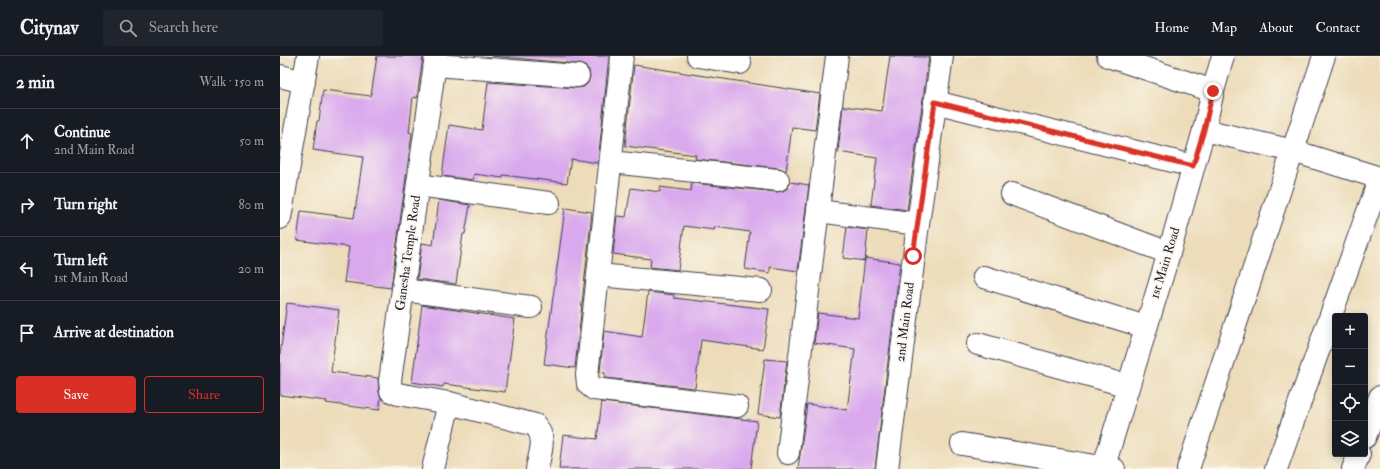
<!DOCTYPE html>
<html lang="en">
<head>
<meta charset="utf-8">
<style>
  :root { --surface:#171b24; --page:#20242c; --text:#f1f3f6; --muted:#9ea1a6; --line:#363941; --accent:#d93025 }
  body { margin:0; font-family:"IM FELL Double Pica",serif; background:var(--page); color:var(--text) }
  .controls { position:absolute; right:12px; bottom:12px; display:grid; overflow:hidden; border-radius:4px; box-shadow:0 2px 10px #0003 }
  .controls button { width:36px; height:36px; display:grid; place-items:center; padding:0; border:0; border-bottom:1px solid var(--line); background:var(--surface); color:var(--text); font:20px sans-serif }
  .stop { position:absolute; width:12px; height:12px; margin:-9px; border:3px solid #d93025; border-radius:50%; background:#fff }
  .stop.end { background:#d93025; border-color:#fff; box-shadow:0 1px 4px #0008 }
  .list { margin:0; padding:0; list-style:none }
  h2 { display:flex; justify-content:space-between; align-items:center; height:52px; margin:0; padding:0 16px; font-size:17px }
  h2 small { font-size:13px; font-weight:400; color:var(--muted) }
  .list li { display:grid; grid-template-columns:26px 1fr auto; gap:12px; align-items:center; box-sizing:border-box; height:64px; padding:0 16px; border-top:1px solid var(--line) }
  .list b { display:block; font-size:15px; white-space:nowrap }
  .list p { margin:0; font-size:13px; white-space:nowrap; color:var(--muted) }
  .list em { font-size:13px; font-style:normal; color:var(--muted) }
  .actions { display:flex; gap:8px; padding:12px 16px }
  .actions a { flex:1; padding:9px 0; border:1px solid var(--accent); border-radius:4px; text-align:center; font-size:14px; color:var(--accent) }
  .actions .main { background:var(--accent); color:#fff }
  .icon { flex:none; width:22px; height:22px; fill:none; stroke:currentColor; stroke-width:2; stroke-linecap:round; stroke-linejoin:round }
  .map { position:relative; flex:none; width:1100px; height:413px; overflow:hidden }
  header { display:flex; align-items:center; gap:24px; box-sizing:border-box; height:56px; padding:0 20px; background:var(--surface); border-bottom:1px solid var(--line) }
  header strong { font-size:19px }
  nav { display:flex; gap:22px; margin-inline-start:auto; font-size:14px }
  .search { width:280px; height:36px; background:var(--page); display:flex; align-items:center; gap:10px; box-sizing:border-box; padding:0 14px; border-radius:4px; color:var(--muted); font-size:15px }
  main { display:flex }
  aside { flex:1; background:var(--surface) }
  .map>svg:first-child { display:block }
  .building { fill:#d9a8ed }
  .lines { fill:none; stroke-linecap:round; stroke-linejoin:round }
  .minor-casing { stroke:#403e4e; stroke-width:24 }
  .minor { stroke:#fff; stroke-width:22 }
  .route { stroke:#d93025; stroke-width:5 }
  .labels { text-anchor:middle; dominant-baseline:central; stroke-width:4; stroke-linejoin:round; paint-order:stroke }
  .street-label { font-size:13px; fill:#22223b; stroke:#fbf7ec }
</style>
</head>
<body>
<header>
<strong>Citynav</strong>
<div class="search"><svg class="icon" aria-label="search" viewBox="0 0 24 24"><circle cx="10" cy="10" r="6"/><path d="M15 15l6 6"/></svg>Search here</div>
<nav><a>Home</a><a>Map</a><a>About</a><a>Contact</a></nav>
</header>
<main>
<aside>
<h2>2 min<small>Walk · 150 m</small></h2>
<ul class="list">
<li><svg class="icon" aria-label="ahead" viewBox="0 0 24 24"><path d="M12 20V5M6 11l6-6 6 6"/></svg><div><b>Continue</b><p>2nd Main Road</p></div><em>50 m</em></li>
<li><svg class="icon" aria-label="right" viewBox="0 0 24 24"><path d="M7 20v-9h11M14 6l5 5-5 5"/></svg><div><b>Turn right</b></div><em>80 m</em></li>
<li><svg class="icon" aria-label="left" viewBox="0 0 24 24"><path d="M17 20v-9H6M10 6l-5 5 5 5"/></svg><div><b>Turn left</b><p>1st Main Road</p></div><em>20 m</em></li>
<li><svg class="icon" aria-label="arrive" viewBox="0 0 24 24"><path d="M6 21V4h12l-3 4 3 4H6"/></svg><div><b>Arrive at destination</b></div></li>
</ul>
<div class="actions"><a class="main">Save</a><a>Share</a></div>
</aside>
<div class="map">
<svg width="1100" height="413" viewBox="0 0 1100 413">
  <rect width="100%" height="100%" fill="#fbf7ec"/>
  <filter id="ink" filterUnits="userSpaceOnUse"><feTurbulence type="fractalNoise" baseFrequency=".025" numOctaves="2"/><feDisplacementMap in="SourceGraphic" scale="8" xChannelSelector="R" yChannelSelector="G"/><feConvolveMatrix kernelMatrix="1 2 1 2 8 2 1 2 1" color-interpolation-filters="sRGB"/></filter>
  <filter id="wash" filterUnits="userSpaceOnUse"><feTurbulence type="fractalNoise" baseFrequency=".012" numOctaves="4" result="noise"/><feDisplacementMap in="SourceGraphic" scale="16" xChannelSelector="R" yChannelSelector="G"/><feGaussianBlur stdDeviation="0.9" result="paint"/><feColorMatrix in="noise" values="0 0 0 0 0 0 0 0 0 0 0 0 0 0 0 0 0 1.4 0 .05"/><feComposite in="paint" operator="in"/></filter>
  <g filter="url(#wash)">
    <rect width="100%" height="100%" fill="#eddcb9"/>
    <g id="blocks">
      <!-- building -->
      <g class="building">
        <path d="M97,0H143L137,42L133,41L129,76L132,77L111,232L64,226L69,191L17,184L21,155L74,162L83,101L33,94L37,65H39L43,34L91,40Z"/>
        <path d="M212,0H329L318,107L291,103L287,127L223,119V122L194,118L193,124L162,120L169,69L202,74L208,26L297,32L304,31L308,27L310,21L309,14L305,10L299,8Z"/>
        <path d="M610,0L649,1L627,154L591,149L597,102L558,96L563,50L602,55Z"/>
        <path d="M354,9L540,38L535,74L512,71L506,115L499,112L415,103L416,99L345,90Z"/>
        <path d="M510,126L529,129L518,215L490,211V217L465,213L470,176L435,171L434,174L404,170L398,214L370,211L371,203L333,198L337,160L346,161L351,132L380,136V131L411,135L412,127L497,136L503,135L508,132Z"/>
        <path d="M159,144L190,149L185,178H183L176,228L137,223L142,187L153,189Z"/>
        <path d="M285,152L312,156L295,312L264,308Z"/>
        <path d="M567,171L588,174L585,205L563,202Z"/>
        <path d="M585,202L620,207L595,413H518L527,348L567,354L575,293L534,287L538,257L578,262Z"/>
        <path d="M368,236L394,239V242L489,253L483,293L421,284L415,332L325,322V317L320,316L324,275L362,281Z"/>
        <path d="M7,247L59,254L51,316L98,322L99,336L101,342L99,354L46,347L47,345L0,339V299Z"/>
        <path d="M142,249L235,263L225,336L164,328L163,331L132,326Z"/>
        <path d="M485,303L507,305L500,361L478,358Z"/>
        <path d="M322,346L477,365L471,413H279L283,379L317,383Z"/>
      </g>
    </g>
  </g>
  <g filter="url(#ink)">
    <use href="#blocks" fill-opacity="0" stroke="#403e4e" stroke-width="1"/>
    <g class="lines">
      <!-- minor casing -->
      <g class="minor-casing">
        <g id="minor">
          <path d="M156,0L110,325L111,335L118,338L169,347L255,369C267,383 260,396 257,413"/>
          <path d="M342,0L307,319L308,328L314,333L457,350"/>
          <path d="M418,0L460,7"/>
          <path d="M828,0L933,35"/>
          <path d="M155,9L298,20"/>
          <path d="M0,20L24,26"/>
          <path d="M655,46L913,110"/>
          <path d="M924,74L1013,95L1100,122"/>
          <path d="M331,106L498,124"/>
          <path d="M138,129L269,147"/>
          <path d="M732,138L889,197"/>
          <path d="M538,155L638,168"/>
          <path d="M0,162L28,0"/>
          <path d="M318,219L481,234"/>
          <path d="M704,221L866,271"/>
          <path d="M123,234L251,251"/>
          <path d="M698,288L848,330"/>
          <path d="M1085,381L1100,341"/>
          <path d="M682,388L834,413"/>
          <path d="M508,397L557,0"/>
          <path d="M153,413L169,347"/>
          <path d="M607,413L638,168L662,0"/>
          <path d="M823,413L889,197L924,74L933,35L943,0"/>
          <path d="M908,413L1044,0"/>
          <path d="M996,413L1100,122"/>
          <path d="M1073,413L1079,398"/>
        </g>
      </g>
      <!-- minor -->
      <use href="#minor" class="minor"/>
    </g>
  </g>
  <g class="lines" filter="url(#ink)">
    <!-- route -->
    <path class="route" d="M633,200L655,46L913,110L924,74L933,35"/>
  </g>
  <g class="labels">
    <!-- street labels -->
    <g class="street-label">
      <text transform="translate(128 197) rotate(-82)">Ganesha Temple Road</text>
      <text transform="translate(885 207) rotate(-73)">1st Main Road</text>
      <text transform="translate(625 266) rotate(-83)">2nd Main Road</text>
    </g>
  </g>
</svg>
<div class="controls">
<button>+</button>
<button>−</button>
<button><svg class="icon" aria-label="locate" viewBox="0 0 24 24"><circle cx="12" cy="12" r="6"/><path d="M12 2v4M12 18v4M2 12h4M18 12h4"/></svg></button>
<button><svg class="icon" aria-label="layers" viewBox="0 0 24 24"><path d="M12 4l9 5-9 5-9-5zM3 14l9 5 9-5"/></svg></button>
</div>
<div class="stop" style="left:633px;top:200px"></div>
<div class="stop end" style="left:933px;top:35px"></div>
</div>
</main>
</body>
</html>
